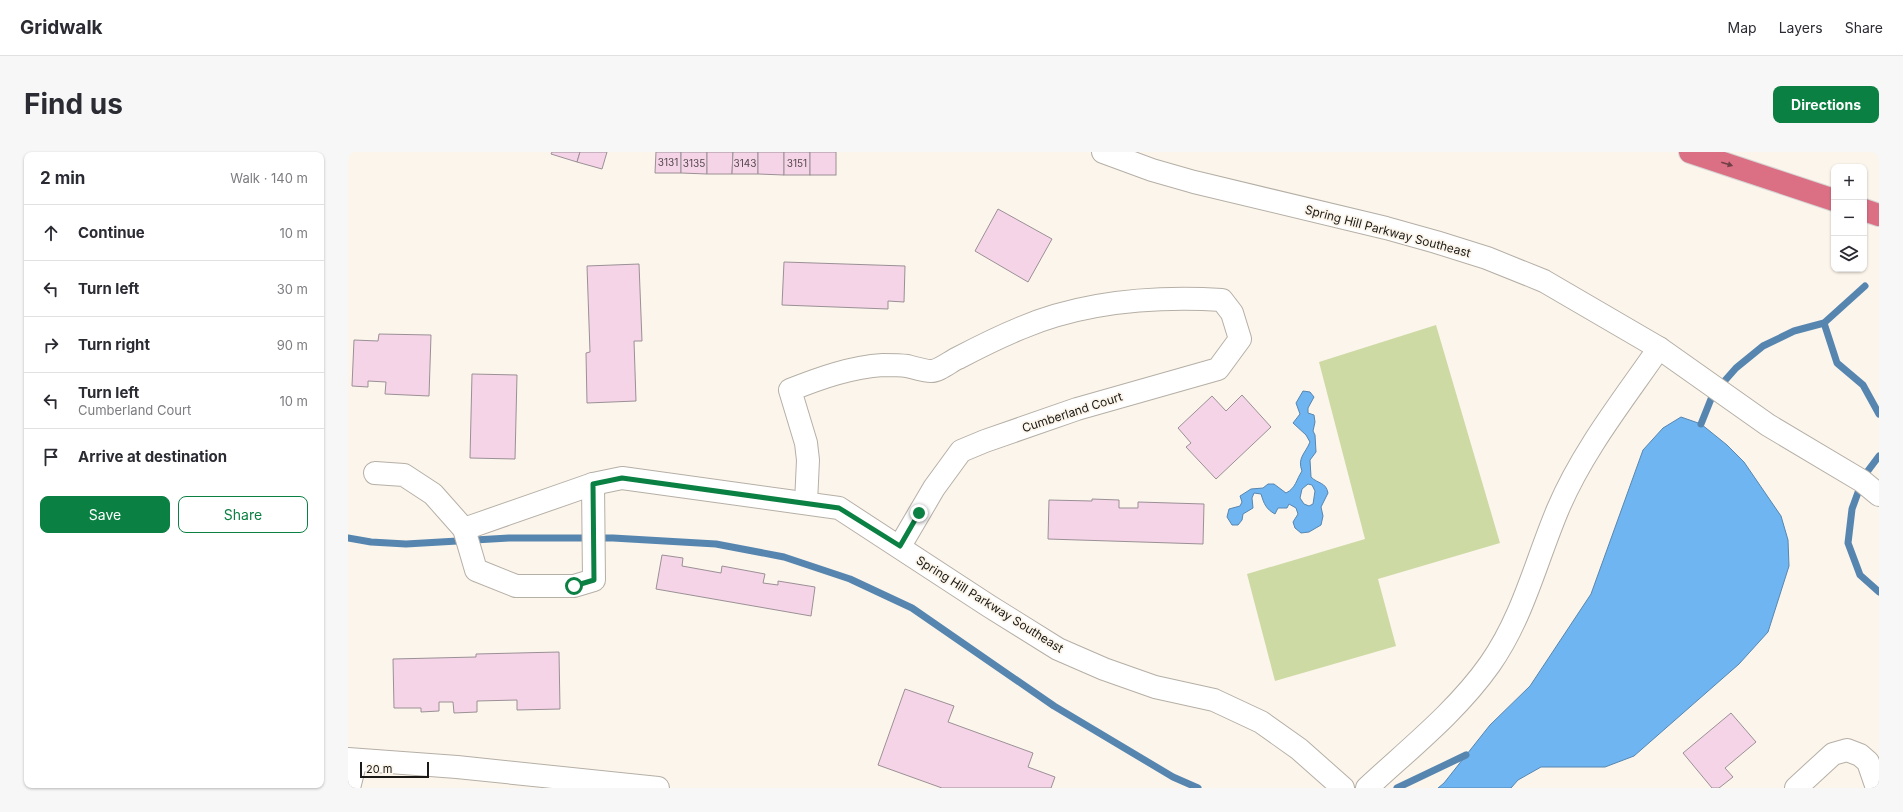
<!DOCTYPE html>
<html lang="en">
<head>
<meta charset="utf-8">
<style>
  :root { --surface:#fff; --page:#f7f7f7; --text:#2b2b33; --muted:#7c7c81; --line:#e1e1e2; --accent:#0b8043 }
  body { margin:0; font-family:Inter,sans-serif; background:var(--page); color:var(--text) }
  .controls { position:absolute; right:12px; top:12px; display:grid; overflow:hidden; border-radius:8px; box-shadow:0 1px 3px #0004 }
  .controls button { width:36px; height:36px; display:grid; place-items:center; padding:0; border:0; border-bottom:1px solid var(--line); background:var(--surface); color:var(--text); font:20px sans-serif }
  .scale { position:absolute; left:12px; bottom:10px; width:69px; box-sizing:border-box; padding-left:4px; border:2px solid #1b1915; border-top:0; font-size:11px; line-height:14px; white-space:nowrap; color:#1b1915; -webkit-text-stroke:3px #fcf5eb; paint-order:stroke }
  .stop { position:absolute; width:12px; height:12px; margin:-9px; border:3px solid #0b8043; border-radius:50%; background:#fff }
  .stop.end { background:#0b8043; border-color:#fff; box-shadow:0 1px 4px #0008 }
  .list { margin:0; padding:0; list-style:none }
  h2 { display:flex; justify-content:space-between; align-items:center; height:52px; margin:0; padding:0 16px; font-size:17px }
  h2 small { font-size:13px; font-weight:400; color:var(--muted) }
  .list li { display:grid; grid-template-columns:26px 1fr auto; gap:12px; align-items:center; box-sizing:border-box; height:56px; padding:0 16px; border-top:1px solid var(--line) }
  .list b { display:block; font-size:15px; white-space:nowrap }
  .list p { margin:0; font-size:13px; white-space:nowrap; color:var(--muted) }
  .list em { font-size:13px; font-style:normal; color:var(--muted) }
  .actions { display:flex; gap:8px; padding:12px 16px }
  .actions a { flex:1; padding:9px 0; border:1px solid var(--accent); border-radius:8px; text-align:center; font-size:14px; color:var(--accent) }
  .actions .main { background:var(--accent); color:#fff }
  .icon { flex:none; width:22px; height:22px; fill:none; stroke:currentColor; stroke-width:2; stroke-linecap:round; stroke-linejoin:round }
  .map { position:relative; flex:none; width:1531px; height:636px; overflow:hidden; border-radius:8px }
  header { display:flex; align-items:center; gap:24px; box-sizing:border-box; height:56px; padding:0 20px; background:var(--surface); border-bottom:1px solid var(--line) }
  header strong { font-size:19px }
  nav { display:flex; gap:22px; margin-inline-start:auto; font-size:14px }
  .intro { display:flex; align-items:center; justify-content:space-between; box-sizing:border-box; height:96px; padding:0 24px }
  h1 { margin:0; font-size:28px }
  .button { padding:10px 18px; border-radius:8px; background:var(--accent); color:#fff; font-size:14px; font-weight:700 }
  main { display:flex; gap:24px; padding:0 24px }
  aside { flex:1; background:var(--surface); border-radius:8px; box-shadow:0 1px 3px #0004 }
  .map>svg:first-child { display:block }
  .green { fill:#cddaa4 }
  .water { fill:#6fb5f2; stroke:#5686b0; fill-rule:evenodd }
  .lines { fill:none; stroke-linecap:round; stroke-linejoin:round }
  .stream { stroke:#5686b0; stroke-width:7 }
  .building { fill:#f6d4e8; stroke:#9a9095 }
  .minor-casing { stroke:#b5afa6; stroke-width:24 }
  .highway-casing { stroke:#d6d6d5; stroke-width:24 }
  .minor { stroke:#fff; stroke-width:22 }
  .highway { stroke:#db7084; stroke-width:22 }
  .oneway { fill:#714047 }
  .route { stroke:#0b8043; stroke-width:5 }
  .labels { text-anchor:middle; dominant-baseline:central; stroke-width:3.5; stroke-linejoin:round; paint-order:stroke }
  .number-label { font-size:10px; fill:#52484a }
  .street-label { font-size:12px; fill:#1b1915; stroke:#fcf5eb }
</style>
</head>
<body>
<header>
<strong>Gridwalk</strong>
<nav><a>Map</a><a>Layers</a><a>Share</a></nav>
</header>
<div class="intro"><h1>Find us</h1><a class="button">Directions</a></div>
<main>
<aside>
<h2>2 min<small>Walk · 140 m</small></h2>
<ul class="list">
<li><svg class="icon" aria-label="ahead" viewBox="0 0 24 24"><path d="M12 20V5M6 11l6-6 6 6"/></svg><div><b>Continue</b></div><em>10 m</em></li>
<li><svg class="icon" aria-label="left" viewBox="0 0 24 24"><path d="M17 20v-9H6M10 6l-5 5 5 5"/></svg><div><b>Turn left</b></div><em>30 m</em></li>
<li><svg class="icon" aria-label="right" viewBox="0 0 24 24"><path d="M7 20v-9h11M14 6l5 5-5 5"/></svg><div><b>Turn right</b></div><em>90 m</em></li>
<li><svg class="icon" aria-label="left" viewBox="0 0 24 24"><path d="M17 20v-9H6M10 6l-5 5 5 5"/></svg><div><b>Turn left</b><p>Cumberland Court</p></div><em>10 m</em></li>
<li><svg class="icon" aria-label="arrive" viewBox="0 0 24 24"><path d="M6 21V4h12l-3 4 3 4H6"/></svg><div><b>Arrive at destination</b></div></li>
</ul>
<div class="actions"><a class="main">Save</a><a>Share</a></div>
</aside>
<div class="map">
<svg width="1531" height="636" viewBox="0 0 1531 636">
  <rect width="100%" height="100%" fill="#fcf5eb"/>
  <!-- green -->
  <path class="green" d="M1088,173L1152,391L1030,427L1048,494L927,529L899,422L1017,387L971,210Z"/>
  <!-- water -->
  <g class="water">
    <path d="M955,239L962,240L966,245L960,256V261L966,263L967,270L965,279L967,283L968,300L962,308L963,325C970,332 978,330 980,341L973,355L975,364L973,373L961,380L953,381L947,376L945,370L950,362L948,356L941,352L939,356H930L927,362C918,357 916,352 913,342L906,341L904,346L905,356L895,362L894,368L890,373H884L879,365L881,357L892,354L894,350L892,344L903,337L915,336L920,332H926L938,341C948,336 948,328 954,319C949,306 957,302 962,290L958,283L945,271L952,262L948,251ZM960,332L964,333L967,339L965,352L961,354L956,352L952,346L954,337Z"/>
    <path d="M1333,265L1353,272L1379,293L1396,310L1433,364L1440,388L1441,414L1420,480L1391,512L1286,604L1257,615H1193L1170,628L1163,636H1090L1096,631L1142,573L1182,534L1243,442L1295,298L1315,276Z"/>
  </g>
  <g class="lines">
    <!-- stream -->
    <g class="stream">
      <path d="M1476,171L1489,211L1515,233L1531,262"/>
      <path d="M1353,272L1365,242L1388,216L1415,194L1446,179L1476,171L1517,134"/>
      <path d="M1531,304L1516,324L1504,357L1500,391L1512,423L1531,440"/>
      <path d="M0,386L23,390L58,392L161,386H265L368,392L436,405L502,427L564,456L706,554L825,625L850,636"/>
      <path d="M1049,636L1118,603"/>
    </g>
  </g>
  <!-- building -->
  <g class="building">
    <path d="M204,0H232L229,10L203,2Z"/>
    <path d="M232,0H259L254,17L229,10Z"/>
    <path d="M308,0H333V21H307Z"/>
    <path d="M333,0H359V22L333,21Z"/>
    <path d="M359,0H385L384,22H359Z"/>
    <path d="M385,0H410V22H384Z"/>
    <path d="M410,0H436V23L410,22Z"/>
    <rect x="436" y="0" width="26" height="23"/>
    <rect x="462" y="0" width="26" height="23"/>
    <path d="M650,57L704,87L680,130L627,99Z"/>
    <path d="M436,110L557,114L556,150L540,149V157L434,153Z"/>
    <path d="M291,112L294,189H286L288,249L239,251L238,201L242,200L239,114Z"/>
    <path d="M31,182L83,183L81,244L37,242L38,230L20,229V235L4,234L6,188L30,189Z"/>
    <path d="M124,222L169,223L167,307L122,306Z"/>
    <path d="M894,243L923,275L868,327L838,295L843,291L830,276L864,244L878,259Z"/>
    <path d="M744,347L771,348V356H790V350L856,352L855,392L700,387L701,348L744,349Z"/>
    <path d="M314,403L335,406L334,414L373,421L374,414L417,422L415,431L430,433V429L467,435L463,464L308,437Z"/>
    <path d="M211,500L212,557L169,558V548L129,549V560L106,561L105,550H91V559L73,560V556H46L45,507L128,505V502Z"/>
    <path d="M557,537L606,554L600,570L685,601L680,615L707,625L703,636H594L530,613Z"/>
    <path d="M1383,561L1408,590L1377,616L1385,625L1371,636H1364L1335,601Z"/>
  </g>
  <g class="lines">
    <!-- minor casing -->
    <g class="minor-casing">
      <g id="minor">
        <path d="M755,0L804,18L846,30L1038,76L1088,90L1139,106L1196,129L1311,196L1420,273L1514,329L1531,343"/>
        <path d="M27,321L56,323L85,342L116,377L128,418L168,434H226L246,428L245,332"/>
        <path d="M458,351L460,308L458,291L442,238C472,226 503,215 535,213C543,213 552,213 559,214C567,216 576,219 583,219C591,219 603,209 610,206C631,195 651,185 673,176C737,149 806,144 874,148L884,161L892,187L870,217L729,257L637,289L613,299L586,336L552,394"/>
        <path d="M116,377L245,332L274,326L491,356L641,454L710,497L756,517L807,535L866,548L913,570L951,597L995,636"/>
        <path d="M0,607L109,615L310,636"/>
        <path d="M1,636L8,608"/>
        <path d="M1019,636C1061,597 1109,559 1142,512C1175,465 1188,409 1210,357C1235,298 1276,247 1311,196"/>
        <path d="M1448,636L1485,602L1499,598L1512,603L1520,610L1529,636"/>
      </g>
    </g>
    <!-- highway casing -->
    <g class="highway-casing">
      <g id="highway">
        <path d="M1342,0L1486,48"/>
        <path d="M1516,58L1531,63"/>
      </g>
    </g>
    <!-- minor -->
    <use href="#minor" class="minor"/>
    <!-- highway -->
    <use href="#highway" class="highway"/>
  </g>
  <!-- one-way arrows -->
  <defs><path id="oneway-solid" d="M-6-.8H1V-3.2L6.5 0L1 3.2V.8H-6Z"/></defs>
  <use class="oneway" href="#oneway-solid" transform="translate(1379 12) rotate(18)"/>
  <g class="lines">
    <!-- route -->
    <path class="route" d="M226,434L246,428L245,332L274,326L491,356L552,394L571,361"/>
  </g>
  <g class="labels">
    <!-- number labels -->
    <g class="number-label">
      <text x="320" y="10">3131</text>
      <text x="346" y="11">3135</text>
      <text x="397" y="11">3143</text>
      <text x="449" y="11">3151</text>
    </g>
    <!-- street labels -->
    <g class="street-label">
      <text transform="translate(1040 79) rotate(15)">Spring Hill Parkway Southeast</text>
      <text transform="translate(724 260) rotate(-18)">Cumberland Court</text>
      <text transform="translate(642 452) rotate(32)">Spring Hill Parkway Southeast</text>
    </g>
  </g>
</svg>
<div class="controls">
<button>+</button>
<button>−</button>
<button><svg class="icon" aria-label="layers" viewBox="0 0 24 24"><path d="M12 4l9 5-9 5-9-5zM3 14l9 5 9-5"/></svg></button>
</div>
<div class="scale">20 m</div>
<div class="stop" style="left:226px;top:434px"></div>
<div class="stop end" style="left:571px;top:361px"></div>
</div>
</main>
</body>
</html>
